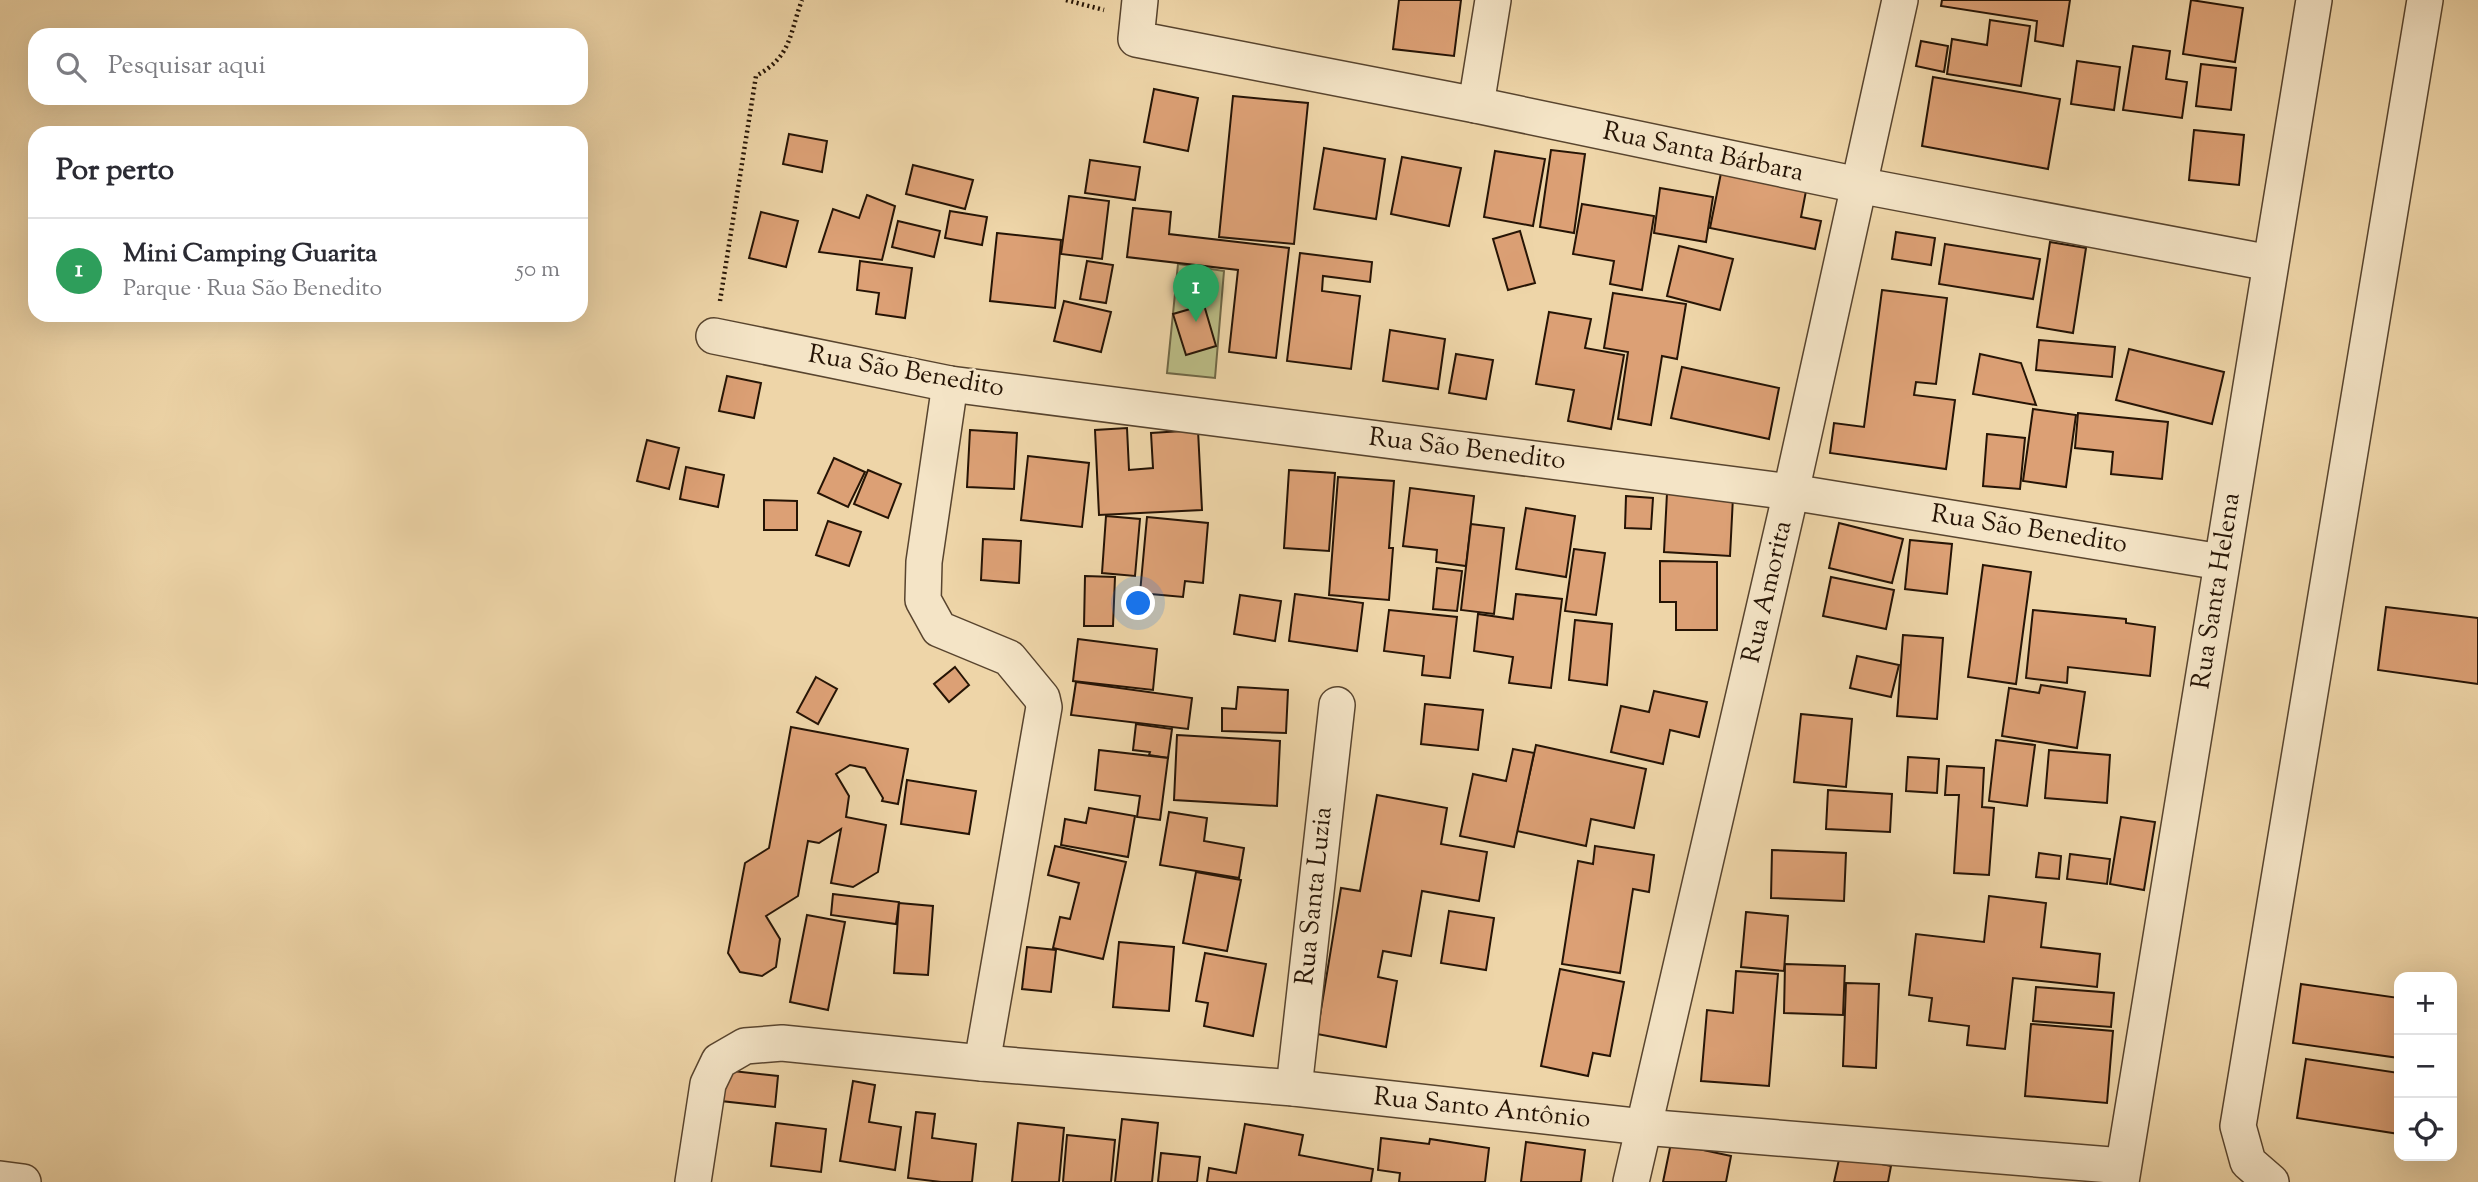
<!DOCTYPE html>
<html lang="pt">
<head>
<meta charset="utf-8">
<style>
  :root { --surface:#fff; --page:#f2f2f3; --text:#2b2b33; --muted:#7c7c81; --line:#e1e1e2; --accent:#8f2418 }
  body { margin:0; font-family:"Sorts Mill Goudy",serif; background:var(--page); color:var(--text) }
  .controls { position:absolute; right:21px; bottom:21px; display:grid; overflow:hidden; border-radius:14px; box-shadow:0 7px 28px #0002 }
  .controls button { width:63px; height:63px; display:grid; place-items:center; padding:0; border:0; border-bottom:2px solid var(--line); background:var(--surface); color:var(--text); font:35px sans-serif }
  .you { position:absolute; left:1139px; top:604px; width:24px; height:24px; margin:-18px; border:5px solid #fff; border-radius:50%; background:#1a73e8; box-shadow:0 0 0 10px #1a73e833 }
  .badge { display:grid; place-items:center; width:46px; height:46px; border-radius:50%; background:var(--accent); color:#fff; font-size:23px; font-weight:700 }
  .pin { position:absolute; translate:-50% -58px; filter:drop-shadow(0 2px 4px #0008) }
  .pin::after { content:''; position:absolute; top:37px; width:24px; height:21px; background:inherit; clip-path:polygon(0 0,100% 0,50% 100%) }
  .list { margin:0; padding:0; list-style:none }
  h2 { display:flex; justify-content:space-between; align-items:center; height:91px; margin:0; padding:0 28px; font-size:30px }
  h2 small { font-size:23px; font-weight:400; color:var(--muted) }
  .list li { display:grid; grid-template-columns:46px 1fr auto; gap:21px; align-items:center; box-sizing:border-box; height:105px; padding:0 28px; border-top:2px solid var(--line) }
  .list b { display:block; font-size:26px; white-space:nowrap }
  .list p { margin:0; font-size:23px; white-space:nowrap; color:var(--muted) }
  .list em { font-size:23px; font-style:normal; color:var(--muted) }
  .icon { flex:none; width:38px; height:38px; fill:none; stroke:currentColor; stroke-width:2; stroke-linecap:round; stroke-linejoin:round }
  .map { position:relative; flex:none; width:2478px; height:1182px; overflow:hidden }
  .search { position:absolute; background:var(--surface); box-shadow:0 7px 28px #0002; left:28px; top:28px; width:560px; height:77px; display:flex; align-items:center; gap:18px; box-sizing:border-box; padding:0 24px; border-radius:21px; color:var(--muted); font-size:26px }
  .panel { position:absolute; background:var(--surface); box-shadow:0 7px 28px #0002; left:28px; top:126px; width:560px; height:196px; border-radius:21px }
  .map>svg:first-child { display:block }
  .green { fill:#bbbd86; stroke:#706846; stroke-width:2 }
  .building { fill:#dca075; stroke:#261405; stroke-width:2 }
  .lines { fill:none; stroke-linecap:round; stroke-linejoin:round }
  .street-casing { stroke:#58442e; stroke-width:38 }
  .path { stroke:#261405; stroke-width:4.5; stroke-dasharray:2 3.5; stroke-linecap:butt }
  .street { stroke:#f4e4c6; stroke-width:35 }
  .labels { text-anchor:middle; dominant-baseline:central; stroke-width:5; stroke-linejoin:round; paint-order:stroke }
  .street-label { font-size:26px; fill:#261405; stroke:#f4e4c6 }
</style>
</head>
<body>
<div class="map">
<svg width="2478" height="1182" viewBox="0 0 2478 1182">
  <rect width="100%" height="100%" fill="#eed5a8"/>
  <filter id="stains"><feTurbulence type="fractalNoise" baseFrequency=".00286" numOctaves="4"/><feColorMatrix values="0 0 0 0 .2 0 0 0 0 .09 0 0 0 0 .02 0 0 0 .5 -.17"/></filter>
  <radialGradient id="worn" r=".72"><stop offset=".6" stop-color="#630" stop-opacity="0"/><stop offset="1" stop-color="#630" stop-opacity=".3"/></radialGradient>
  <!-- green -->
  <path class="green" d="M1178,264L1224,271L1215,378L1167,373Z"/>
  <!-- building -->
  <g class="building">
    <path d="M1399,0H1461L1454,56L1393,49Z"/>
    <path d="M1942,0H2070L2063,46L2035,41L2037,21L1941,6Z"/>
    <path d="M2191,0L2243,8L2235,62L2183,54Z"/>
    <path d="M1990,20L2030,26L2021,86L1947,74L1952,39L1987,45Z"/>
    <path d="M1921,41L1948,46L1944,72L1916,66Z"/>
    <path d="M2133,46L2170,51L2166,79L2187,82L2182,118L2123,110Z"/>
    <path d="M2077,61L2120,67L2114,110L2071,104Z"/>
    <path d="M2201,64L2236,68L2231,110L2196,106Z"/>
    <path d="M1933,77L2060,99L2048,169L1922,146Z"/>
    <path d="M1154,89L1198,98L1188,151L1144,142Z"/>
    <path d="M1233,96L1308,103L1294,244L1219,237Z"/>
    <path d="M2194,130L2244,135L2239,185L2189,180Z"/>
    <path d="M789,134L827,141L822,172L783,164Z"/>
    <path d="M1324,148L1385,159L1376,219L1314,209Z"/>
    <path d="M1551,150L1585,154L1574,233L1540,227Z"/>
    <path d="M1495,151L1545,159L1533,226L1484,217Z"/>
    <path d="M1402,157L1461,168L1449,226L1391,214Z"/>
    <path d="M1090,160L1140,167L1135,200L1085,193Z"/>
    <path d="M913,165L973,180L965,209L906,194Z"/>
    <path d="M1721,173L1806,191L1801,217L1821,221L1815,249L1710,228Z"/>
    <path d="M1660,188L1713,197L1706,242L1654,233Z"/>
    <path d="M867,195L895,206L882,260L819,252L833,209L859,218Z"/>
    <path d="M1069,196L1109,201L1102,259L1061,254Z"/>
    <path d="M1582,204L1654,216L1642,290L1610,284L1614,261L1573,254Z"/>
    <path d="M1133,208L1171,212L1169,234L1289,248L1276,358L1229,352L1238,270L1127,257Z"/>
    <path d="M950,211L987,217L982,245L945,238Z"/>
    <path d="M761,212L798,221L786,267L749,258Z"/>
    <path d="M898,221L940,231L934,257L892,247Z"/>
    <path d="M1520,231L1535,283L1508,290L1493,239Z"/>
    <path d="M1896,232L1935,238L1931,265L1892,259Z"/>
    <path d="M997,233L1061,240L1055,308L990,301Z"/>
    <path d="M2050,242L2086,248L2073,333L2037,327Z"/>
    <path d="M1945,244L2040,259L2033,299L1939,284Z"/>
    <path d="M1679,246L1733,259L1720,310L1667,296Z"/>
    <path d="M1300,253L1372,262L1370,282L1323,276L1322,291L1360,296L1351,369L1287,361Z"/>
    <path d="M860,261L912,268L905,318L876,314L879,293L857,290Z"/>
    <path d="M1087,261L1113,265L1106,303L1080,299Z"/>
    <path d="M1882,290L1947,298L1936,384L1916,382L1914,395L1955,400L1946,469L1830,453L1834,423L1864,427Z"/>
    <path d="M1613,293L1686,304L1677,359L1662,356L1651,425L1618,419L1628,352L1604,348Z"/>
    <path d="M1064,301L1111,312L1101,352L1054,341Z"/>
    <path d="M1204,305L1216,346L1186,355L1173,314Z"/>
    <path d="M1549,312L1591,319L1585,348L1624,355L1611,429L1568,421L1574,390L1536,384Z"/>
    <path d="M1390,330L1445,339L1438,389L1383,381Z"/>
    <path d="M2039,340L2115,347L2112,377L2036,370Z"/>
    <path d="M2129,349L2224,372L2212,424L2116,400Z"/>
    <path d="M1456,354L1493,360L1486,399L1449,393Z"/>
    <path d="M1980,354L2021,363L2036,405L1973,394Z"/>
    <path d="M1682,367L1779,388L1769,439L1671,418Z"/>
    <path d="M727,376L761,383L754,418L719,411Z"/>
    <path d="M2033,409L2076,415L2066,487L2023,481Z"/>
    <path d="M2078,413L2168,422L2162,479L2111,474L2113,452L2075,448Z"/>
    <path d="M1127,428L1129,470L1153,468L1151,433L1198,430L1202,510L1099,515L1095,430Z"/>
    <path d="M970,430L1017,433L1014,489L967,487Z"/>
    <path d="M1987,434L2025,438L2020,489L1983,486Z"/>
    <path d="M647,440L679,448L669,489L637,481Z"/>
    <path d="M1028,456L1089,463L1082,527L1021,520Z"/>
    <path d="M834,458L865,472L848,507L818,493Z"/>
    <path d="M686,467L724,475L718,507L680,499Z"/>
    <path d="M868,470L901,484L888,518L854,504Z"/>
    <path d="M1289,470L1335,473L1329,551L1284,548Z"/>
    <path d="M1338,477L1394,481L1389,548H1393L1389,600L1329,595Z"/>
    <path d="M1410,488L1474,496L1466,566L1436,562L1437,550L1403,546Z"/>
    <path d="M1667,493L1733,497L1730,556L1664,552Z"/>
    <path d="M1626,496L1653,498L1651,529L1625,528Z"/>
    <path d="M764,500L797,501V530H764Z"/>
    <path d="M1526,508L1575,516L1566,577L1516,569Z"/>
    <path d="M1106,516L1140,519L1135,576L1102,573Z"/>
    <path d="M1147,517L1208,523L1203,583L1185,581L1183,597L1140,593Z"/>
    <path d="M828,521L861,532L849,566L816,555Z"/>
    <path d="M1839,523L1903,539L1892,583L1829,568Z"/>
    <path d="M1471,524L1504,528L1494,614L1461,610Z"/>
    <path d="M983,539L1021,541L1019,583L981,580Z"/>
    <path d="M1910,540L1952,544L1947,594L1905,589Z"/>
    <path d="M1574,549L1605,553L1596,615L1565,611Z"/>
    <path d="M1660,561L1717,562V630H1676V602H1660Z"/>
    <path d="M1983,565L2031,572L2016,684L1968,677Z"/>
    <path d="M1437,568L1462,571L1457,611L1433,609Z"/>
    <path d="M1085,576L1115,577L1113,626H1084Z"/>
    <path d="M1831,577L1894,590L1886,629L1823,616Z"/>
    <path d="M1295,594L1363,603L1357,651L1289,641Z"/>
    <path d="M1516,594L1562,599L1551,688L1509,683L1513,657L1474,651L1478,614L1513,619Z"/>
    <path d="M1240,595L1281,601L1275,641L1234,634Z"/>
    <path d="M2386,607L2478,618V684L2378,670Z"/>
    <path d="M1389,610L1457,617L1450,678L1422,675L1424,656L1384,651Z"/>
    <path d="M2033,610L2126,619V623L2155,627L2150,676L2068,667L2067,683L2026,678Z"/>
    <path d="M1575,620L1612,624L1607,685L1569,680Z"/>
    <path d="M1903,635L1943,638L1937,719L1897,716Z"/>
    <path d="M1078,639L1157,649L1153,690L1073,681Z"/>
    <path d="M1857,656L1899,665L1891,697L1850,688Z"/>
    <path d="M955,667L969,685L949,702L934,684Z"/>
    <path d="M816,677L837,689L818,724L797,712Z"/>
    <path d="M1076,682L1192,698L1188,729L1071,715Z"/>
    <path d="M2041,685L2085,692L2077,748L2002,736L2009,688L2039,693Z"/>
    <path d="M1238,687L1288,690L1286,733L1222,731V708L1236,709Z"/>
    <path d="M1654,691L1707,702L1699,737L1670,730L1663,764L1611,752L1621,706L1649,712Z"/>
    <path d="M1425,704L1483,710L1478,750L1421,744Z"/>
    <path d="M1801,714L1852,719L1846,787L1794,782Z"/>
    <path d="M1136,724L1172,729L1168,758L1149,755L1150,752L1133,750Z"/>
    <path d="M791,727L908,749L898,804L882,801L883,798L865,768L850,765L836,774L849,796L846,817L886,825L878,872L853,887L831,883L841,829L819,843L808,841L798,896L766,916L780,939L776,967L762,976L740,972L728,953L745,863L769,848Z"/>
    <path d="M1177,735L1280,741L1277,806L1174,800Z"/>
    <path d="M1996,740L2035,745L2027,806L1989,801Z"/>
    <path d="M1536,745L1646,769L1634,828L1591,819L1586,846L1517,831Z"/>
    <path d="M1513,749L1534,753L1514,847L1460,836L1473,774L1506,781Z"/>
    <path d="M1099,750L1168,758L1160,820L1137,817L1140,796L1095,790Z"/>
    <path d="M2049,750L2110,755L2107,803L2045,798Z"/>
    <path d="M1908,757L1939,759L1937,793L1906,791Z"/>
    <path d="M1947,766L1984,768L1982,807L1994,808L1989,875L1954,873L1959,795H1945Z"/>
    <path d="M907,780L976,791L969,834L901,824Z"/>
    <path d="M1828,790L1892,794L1890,832L1826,829Z"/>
    <path d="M1377,795L1447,808L1441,844L1487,852L1479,901L1422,891L1411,956L1383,951L1378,977L1397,981L1386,1047L1317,1034L1341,888L1360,891Z"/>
    <path d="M1089,808L1135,816L1128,857L1061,845L1065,819L1086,823Z"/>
    <path d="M1169,812L1207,818L1204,841L1244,848L1239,878L1160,865Z"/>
    <path d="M2121,817L2155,822L2144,890L2110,884Z"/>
    <path d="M1055,846L1126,862L1103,959L1053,948L1060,917L1070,919L1079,883L1048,875Z"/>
    <path d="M1595,846L1654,855L1649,892L1633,889L1620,973L1562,964L1578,861L1593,864Z"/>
    <path d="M1772,850L1846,853L1844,901L1771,898Z"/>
    <path d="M2039,853L2061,856L2059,879L2036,877Z"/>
    <path d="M2070,854L2110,859L2107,884L2067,879Z"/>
    <path d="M1196,872L1241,880L1227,951L1183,943Z"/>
    <path d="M833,894L899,902L896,924L831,915Z"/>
    <path d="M1989,896L2046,903L2041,947L2100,954L2097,987L2013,978L2005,1049L1967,1045L1969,1026L1929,1021L1932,998L1909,995L1916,934L1984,942Z"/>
    <path d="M899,903L933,906L928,975L894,973Z"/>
    <path d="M1449,911L1494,918L1486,970L1441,963Z"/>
    <path d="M1746,912L1788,916L1784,971L1741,967Z"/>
    <path d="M807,915L845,922L828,1010L790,1002Z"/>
    <path d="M1119,942L1174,947L1169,1011L1113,1007Z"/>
    <path d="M1027,947L1056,950L1051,992L1022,989Z"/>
    <path d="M1205,953L1266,964L1253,1036L1204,1026L1208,1003L1196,1001Z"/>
    <path d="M1785,964L1845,966L1843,1015L1784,1013Z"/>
    <path d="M1560,969L1624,982L1610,1056L1593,1053L1588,1076L1541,1066Z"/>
    <path d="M1736,971L1778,974L1769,1086L1701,1081L1707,1010L1733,1013Z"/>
    <path d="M1846,983L1879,984L1876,1068L1843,1066Z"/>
    <path d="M2301,984L2399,998V1058L2293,1043Z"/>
    <path d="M2036,987L2114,993L2111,1027L2033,1021Z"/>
    <path d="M2031,1024L2113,1031L2107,1103L2025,1096Z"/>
    <path d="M2306,1059L2399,1073V1134L2297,1118Z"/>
    <path d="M715,1069L778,1076L775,1107L712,1100Z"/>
    <path d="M853,1081L875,1085L869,1122L901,1127L895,1170L840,1161Z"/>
    <path d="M916,1112L935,1114L932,1138L976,1144L972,1182H941L908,1178Z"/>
    <path d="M1122,1119L1158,1123L1152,1182H1115Z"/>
    <path d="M776,1123L826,1129L821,1172L771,1166Z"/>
    <path d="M1018,1123L1064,1128L1059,1182H1012Z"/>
    <path d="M1245,1124L1303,1135L1299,1155L1373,1169L1371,1182H1207L1209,1168L1236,1173Z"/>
    <path d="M1067,1135L1115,1140L1111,1182H1063Z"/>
    <path d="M1381,1138L1429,1144L1430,1139L1489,1148L1485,1182H1399L1400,1173L1378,1170Z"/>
    <path d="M1526,1142L1585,1150L1581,1182H1521Z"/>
    <path d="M1671,1143L1731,1156L1726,1182H1663Z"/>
    <path d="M1161,1153L1200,1157L1197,1182H1158Z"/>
    <path d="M1840,1155L1891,1166L1888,1182H1834Z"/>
  </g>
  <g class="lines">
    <!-- street casing -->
    <g class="street-casing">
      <g id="street">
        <path d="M1140,0L1136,39L1476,105L1858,185L2270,263"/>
        <path d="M1476,105L1493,0"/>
        <path d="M714,336L950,384L1791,492L2221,562"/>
        <path d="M950,384L924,562L923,600L939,629L1009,658L1042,698L1044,707L982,1063"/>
        <path d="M1294,1088L1337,705"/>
        <path d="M0,1179L23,1182"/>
        <path d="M693,1182L708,1084L719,1061L745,1046L782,1043L982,1063L1294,1088L1643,1127L2123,1166"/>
        <path d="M1631,1182L1791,492L1900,0"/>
        <path d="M2121,1182L2314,0"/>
        <path d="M2271,1182L2248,1162L2238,1126L2425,0"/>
      </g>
    </g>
    <!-- path -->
    <g class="path">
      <path d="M1066,0L1104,10"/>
      <path d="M720,301L756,76C792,56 789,35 802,0"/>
    </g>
    <!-- street -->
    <use href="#street" class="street"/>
  </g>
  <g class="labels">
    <!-- street labels -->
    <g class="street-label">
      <text transform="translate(1703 153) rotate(12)">Rua Santa Bárbara</text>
      <text transform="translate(906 372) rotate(10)">Rua São Benedito</text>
      <text transform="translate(1467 450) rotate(7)">Rua São Benedito</text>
      <text transform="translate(2029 530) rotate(9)">Rua São Benedito</text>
      <text transform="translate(2217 591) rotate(-81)">Rua Santa Helena</text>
      <text transform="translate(1768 592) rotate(-77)">Rua Amorita</text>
      <text transform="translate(1315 896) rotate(-84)">Rua Santa Luzia</text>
      <text transform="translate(1482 1109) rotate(6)">Rua Santo Antônio</text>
    </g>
  </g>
  <rect width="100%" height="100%" filter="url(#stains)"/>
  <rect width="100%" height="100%" fill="url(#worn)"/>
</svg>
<div class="controls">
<button>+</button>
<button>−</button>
<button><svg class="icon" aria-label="locate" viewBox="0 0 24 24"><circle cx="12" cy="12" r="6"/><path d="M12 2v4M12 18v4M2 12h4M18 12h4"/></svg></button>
</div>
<div class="you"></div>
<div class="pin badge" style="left:1196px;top:322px;background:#2e9e5b">1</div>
<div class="search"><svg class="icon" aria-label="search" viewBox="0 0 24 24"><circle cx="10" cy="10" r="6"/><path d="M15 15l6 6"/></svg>Pesquisar aqui</div>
<section class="panel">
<h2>Por perto<small></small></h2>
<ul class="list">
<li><span class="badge" style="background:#2e9e5b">1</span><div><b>Mini Camping Guarita</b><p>Parque · Rua São Benedito</p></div><em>50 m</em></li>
</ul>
</section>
</div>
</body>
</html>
